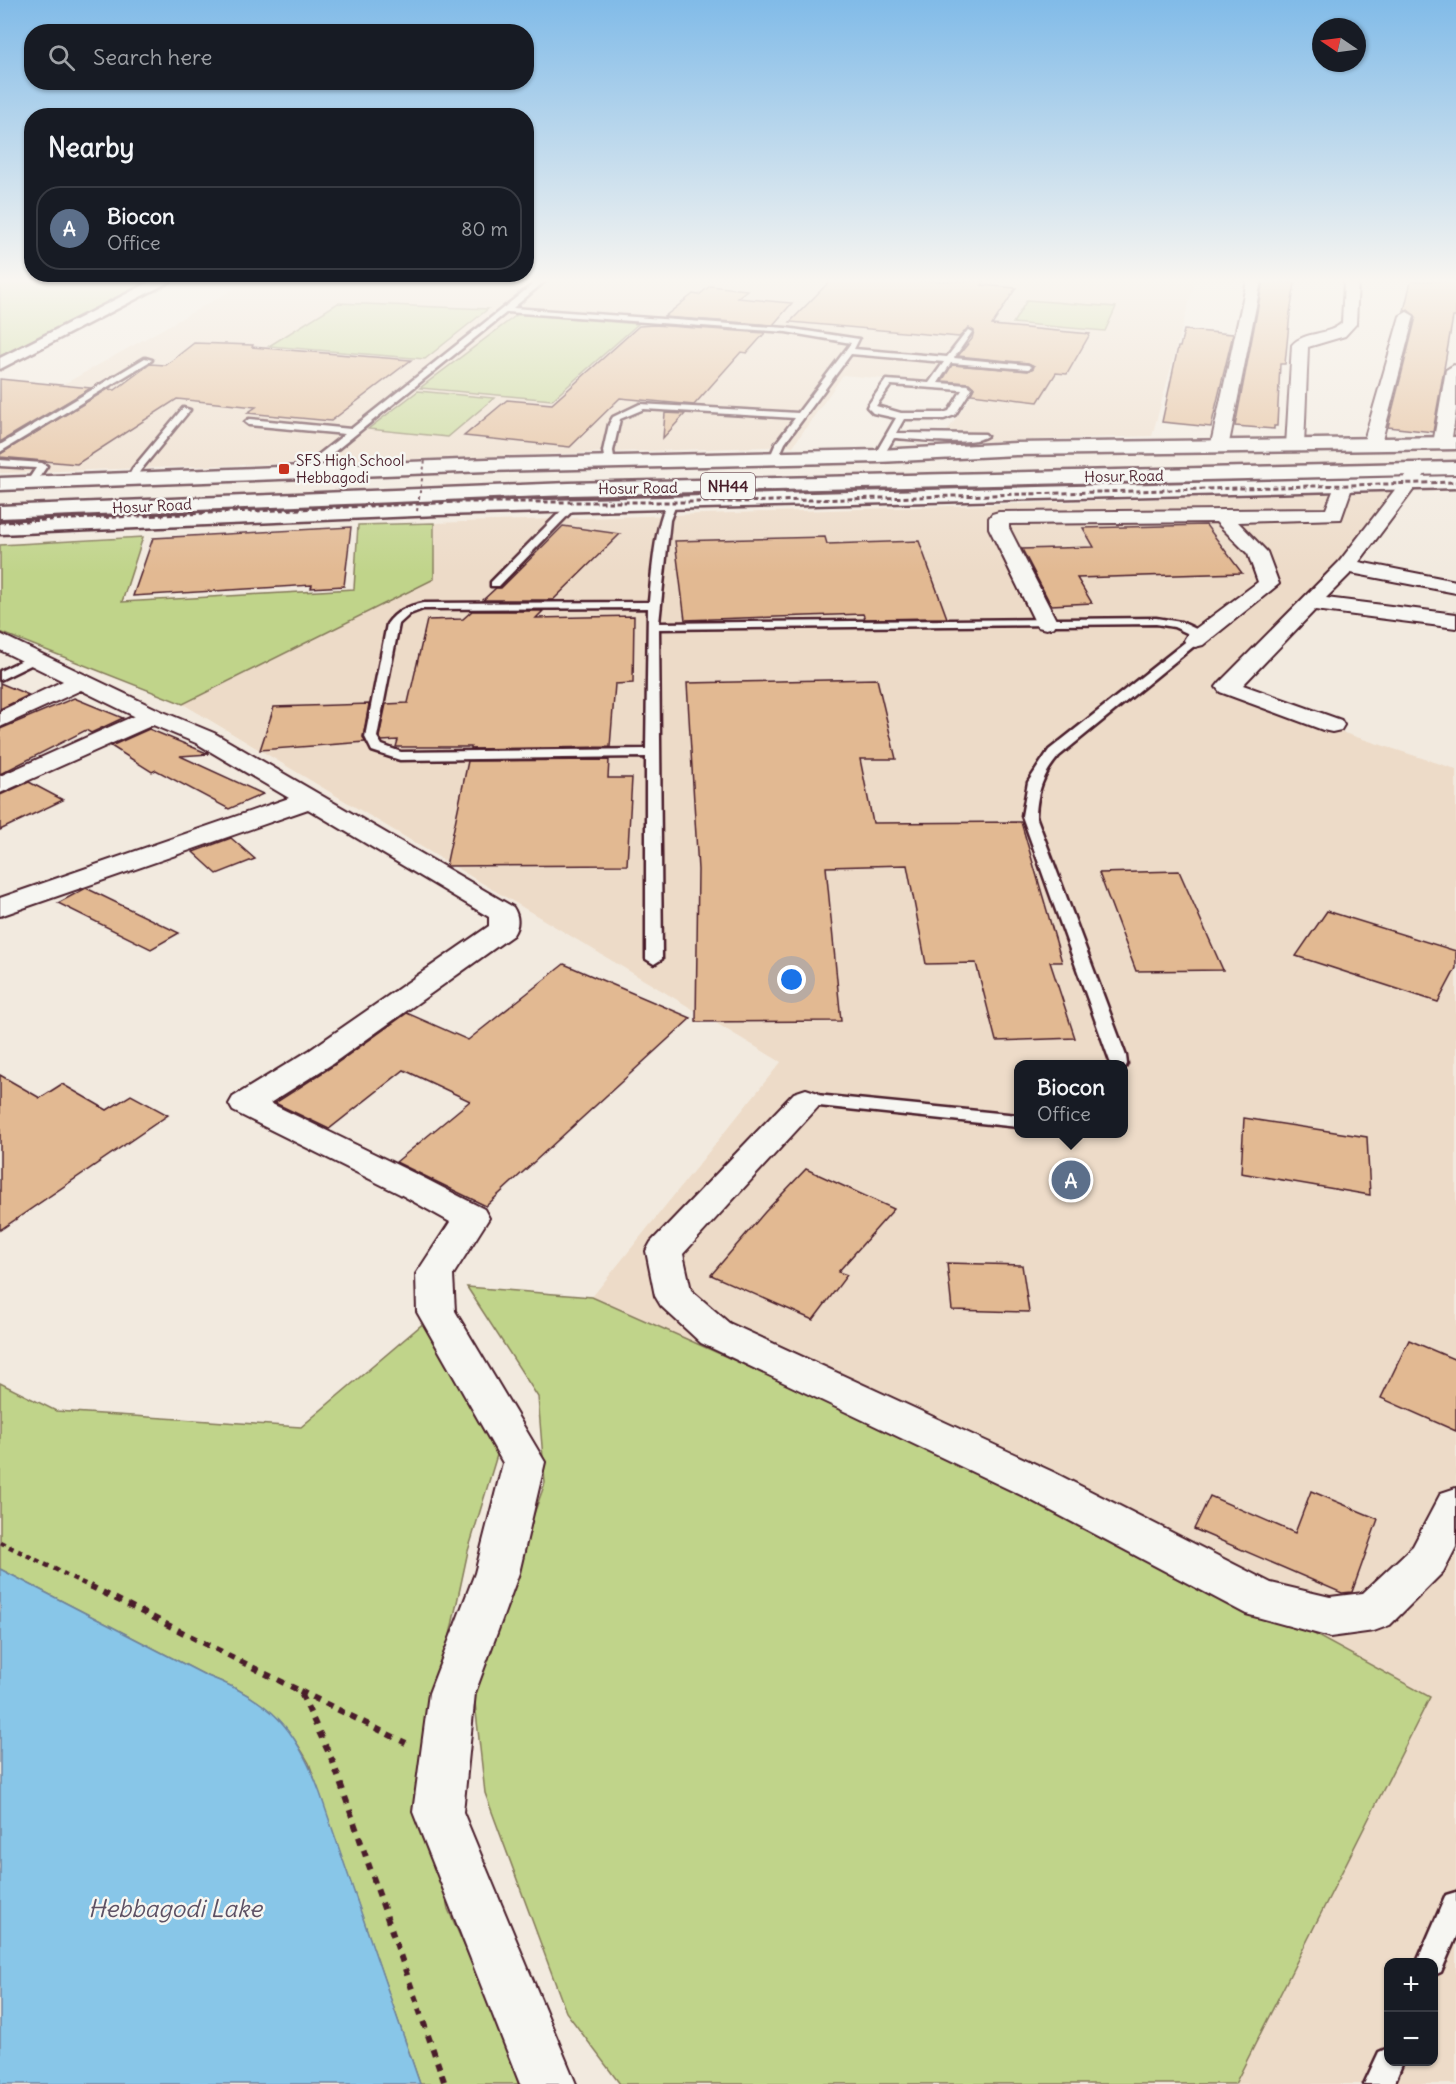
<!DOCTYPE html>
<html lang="en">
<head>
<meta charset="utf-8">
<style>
  :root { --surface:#171b24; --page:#242831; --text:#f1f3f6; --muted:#9ea1a6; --line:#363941; --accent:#c8321e }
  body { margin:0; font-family:Delius,sans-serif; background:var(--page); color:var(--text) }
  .controls { position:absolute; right:18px; bottom:18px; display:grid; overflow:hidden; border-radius:12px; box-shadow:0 2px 4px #0004 }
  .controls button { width:54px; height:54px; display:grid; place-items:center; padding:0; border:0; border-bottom:2px solid var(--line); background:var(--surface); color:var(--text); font:30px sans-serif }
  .compass { position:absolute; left:1312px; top:18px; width:54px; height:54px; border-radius:50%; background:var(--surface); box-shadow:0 2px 4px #0004; rotate:283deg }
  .you { position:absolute; left:792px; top:980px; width:21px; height:21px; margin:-15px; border:4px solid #fff; border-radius:50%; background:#1a73e8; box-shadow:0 0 0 9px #1a73e833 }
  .badge { display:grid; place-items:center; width:39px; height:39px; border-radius:50%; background:var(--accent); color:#fff; font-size:20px; font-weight:700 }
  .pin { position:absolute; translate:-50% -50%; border:3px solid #fff; box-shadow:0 2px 6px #0006 }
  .popup { position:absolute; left:1014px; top:1060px; width:114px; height:78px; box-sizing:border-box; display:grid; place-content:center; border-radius:12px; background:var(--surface); filter:drop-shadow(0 2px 4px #0005); font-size:20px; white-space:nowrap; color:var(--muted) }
  .popup b { font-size:22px; color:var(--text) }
  .popup::after { content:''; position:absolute; left:50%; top:100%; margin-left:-12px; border:12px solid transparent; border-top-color:var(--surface) }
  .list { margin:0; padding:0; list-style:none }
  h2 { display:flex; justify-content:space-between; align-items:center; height:78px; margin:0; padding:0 24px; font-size:26px }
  h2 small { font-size:20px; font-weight:400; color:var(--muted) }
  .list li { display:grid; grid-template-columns:39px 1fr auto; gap:18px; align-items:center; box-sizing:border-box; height:84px; margin:0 12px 12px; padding:0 12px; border:2px solid var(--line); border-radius:24px }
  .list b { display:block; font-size:22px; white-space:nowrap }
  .list p { margin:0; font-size:20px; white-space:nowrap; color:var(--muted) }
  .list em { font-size:20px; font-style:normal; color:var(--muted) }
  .icon { flex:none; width:33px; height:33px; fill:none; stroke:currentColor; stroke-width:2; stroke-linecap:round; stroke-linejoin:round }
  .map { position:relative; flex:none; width:1456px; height:2084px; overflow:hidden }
  .search { position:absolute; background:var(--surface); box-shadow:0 2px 4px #0004; left:24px; top:24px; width:510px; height:66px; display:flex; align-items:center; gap:15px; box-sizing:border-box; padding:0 21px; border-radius:24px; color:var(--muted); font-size:22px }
  .panel { position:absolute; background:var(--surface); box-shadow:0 2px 4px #0004; left:24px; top:108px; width:510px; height:174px; border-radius:24px }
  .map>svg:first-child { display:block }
  .built { fill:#eddbc8; fill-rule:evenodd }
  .green { fill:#c0d48a; stroke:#857a5a; stroke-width:1.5 }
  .water { fill:#88c6e8; stroke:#6f839c; stroke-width:1.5 }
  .building { fill:#e2b992; stroke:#4a1f2b; stroke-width:1.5 }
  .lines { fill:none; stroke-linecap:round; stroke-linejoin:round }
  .lane-casing { stroke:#4a1f2b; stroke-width:5 }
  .street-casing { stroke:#4a1f2b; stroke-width:4 }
  .secondary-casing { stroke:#4a1f2b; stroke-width:5 }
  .highway-casing { stroke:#4a1f2b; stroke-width:5 }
  .path-far1 { stroke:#4a1f2b; stroke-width:4.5; stroke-dasharray:5 5; stroke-linecap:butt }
  .path { stroke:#4a1f2b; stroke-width:6; stroke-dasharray:7 7; stroke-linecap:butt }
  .lane { fill:#f6f6f2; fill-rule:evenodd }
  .street { fill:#f6f6f2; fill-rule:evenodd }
  .secondary { fill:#f6f6f2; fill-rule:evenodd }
  .highway { fill:#f6f6f2; fill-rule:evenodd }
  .rail { stroke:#4a1f2b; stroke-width:3; stroke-dasharray:5 3; stroke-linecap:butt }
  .path-bridge { stroke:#4a1f2b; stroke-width:2; stroke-dasharray:3 3; stroke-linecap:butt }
  .poi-dot { fill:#c8321e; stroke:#f6f6f2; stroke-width:2 }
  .labels { text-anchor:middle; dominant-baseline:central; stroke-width:5; stroke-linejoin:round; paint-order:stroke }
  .far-poi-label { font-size:15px; fill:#4a1f2b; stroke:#f6f6f2; text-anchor:start }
  .far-street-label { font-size:15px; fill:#4a1f2b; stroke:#f6f6f2 }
  .shield { fill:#f6f6f2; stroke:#7e6067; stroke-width:1.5 }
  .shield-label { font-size:16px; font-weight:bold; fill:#4a1f2b }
  .near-water-label { font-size:24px; font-style:italic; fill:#5d5164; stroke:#f6f6f2 }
</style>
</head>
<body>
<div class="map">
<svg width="1456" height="2084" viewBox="0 0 1456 2084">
  <rect width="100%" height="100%" fill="#f2eadf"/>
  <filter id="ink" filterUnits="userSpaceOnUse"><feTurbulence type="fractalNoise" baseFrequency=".0167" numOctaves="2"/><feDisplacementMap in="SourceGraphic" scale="12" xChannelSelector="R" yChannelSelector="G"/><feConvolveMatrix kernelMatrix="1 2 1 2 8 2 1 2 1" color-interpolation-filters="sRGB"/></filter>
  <g filter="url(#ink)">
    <!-- built -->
    <g class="built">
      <path d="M248,281H1195L1152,436L939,443L977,388L843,375L793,446L0,473V420Z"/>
      <path d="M1403,491L1216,692L1456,769V2084H1235L1430,1698L1152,1546L592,1297L781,1062L183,704L434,579V523ZM1018,1064H1124V1134H1018ZM1388,1962H1434V2062H1388Z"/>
    </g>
    <!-- green -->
    <g class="green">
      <path d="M0,281H152L0,356Z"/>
      <path d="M1027,300L1116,307L1105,331L1013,323Z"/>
      <path d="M338,303L488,309L425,359L269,346Z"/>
      <path d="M518,314L638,324L552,400L420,388Z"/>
      <path d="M418,391L494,398L448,437L368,429Z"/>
      <path d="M434,523V579L183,704L0,632V545L143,537L122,602L354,589L358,525Z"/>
      <path d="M467,1287L592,1297L1152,1546L1430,1697L1235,2084H620L566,2012L485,1793L473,1685L545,1483L538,1397Z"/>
      <path d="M425,1322L500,1445L468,1551L420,1775L448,1909L526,2084H420L309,1763C283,1716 256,1694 205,1675L0,1569V1383L56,1411L301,1427Z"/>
    </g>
    <!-- water -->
    <path class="water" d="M0,1569L205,1675C271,1700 296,1727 320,1793L420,2084H0Z"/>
    <!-- building -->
    <g class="building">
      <path d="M830,281H985L982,285L1016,288L992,325L1090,334L1067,374L1056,373L1038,402L971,394L974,388L969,383L942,381L952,365L1028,371L1034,366L1028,363L958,356L972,339L974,331L969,328L959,337L790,322Z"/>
      <path d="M1263,281L1295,283L1290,313L1285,364H1280L1277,426H1274V429L1235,426Z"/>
      <path d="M1411,281H1456V317H1453L1433,432L1388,427L1416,317L1408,310L1404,311Z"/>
      <path d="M710,286L747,290L737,298L792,303L773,325L664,317L693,294L699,295Z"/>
      <path d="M654,325L765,333L747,353L741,352L694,405L620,398L570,447L464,436L507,400L552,404L639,326Z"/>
      <path d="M1184,330L1233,334L1211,427L1162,422L1178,347H1180Z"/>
      <path d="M194,343L253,345L252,347L411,360L331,421L247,413L256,407L177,399L77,464L0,457V454L108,389L115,390L150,364L166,365Z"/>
      <path d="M0,379L91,388L0,442Z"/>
      <path d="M665,413L685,414L663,438Z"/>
      <path d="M1206,525L1242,573L1077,578L1092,603L1051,605L1022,549L1094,547L1083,528Z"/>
      <path d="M563,526L620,534L553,600H483L496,588H501Z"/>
      <path d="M351,527L344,586L311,588L312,585L133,596L153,538Z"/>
      <path d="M825,537L827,544L919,541L947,618L865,619L863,614L685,620L675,541Z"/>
      <path d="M472,611H543L536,618L634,616L633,683L615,684L610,747L471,749V747H396L398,740L382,741L379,737L386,704L408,703L427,620L463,619Z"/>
      <path d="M877,679L896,759H860L873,823L1021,822L1062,962H1050L1075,1038L996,1041L976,963L926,964L907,865L826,867L841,1021L696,1022L698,870L687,683Z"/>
      <path d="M0,683L29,695L0,709Z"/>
      <path d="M74,698L123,718L91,733L86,730L0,774V729Z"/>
      <path d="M369,704L363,737L365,742L260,750L274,707Z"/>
      <path d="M149,729L209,754L180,756L263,794L229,809L156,770L152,772L111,746Z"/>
      <path d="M609,760L608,778H632L627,865L446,866L468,761Z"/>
      <path d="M29,782L63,800L0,830V795Z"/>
      <path d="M231,838L255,859L217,874L193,852Z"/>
      <path d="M1179,871L1223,970L1136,971L1099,873Z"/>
      <path d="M86,888L179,933L151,949L58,903Z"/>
      <path d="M1327,911L1456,951V968L1438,1002L1296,956Z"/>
      <path d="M564,964L691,1018L486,1206L396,1162L470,1101L404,1070L329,1129L275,1103L333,1066L407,1013L468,1040Z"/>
      <path d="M0,1075L40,1098L62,1084L107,1110L131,1095L168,1115L0,1230Z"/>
      <path d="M1244,1118L1367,1137L1370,1195L1241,1173Z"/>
      <path d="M806,1169L894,1209L838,1272L847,1275L813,1320L711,1275L765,1212Z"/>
      <path d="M947,1263L1022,1265L1029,1312L952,1310Z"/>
      <path d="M1409,1340L1456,1360V1431L1381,1398Z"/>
      <path d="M1311,1491L1378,1519L1352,1592L1342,1593L1194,1529L1210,1496L1295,1533Z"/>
    </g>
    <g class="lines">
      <!-- lane casing -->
      <g class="lane-casing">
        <g id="lane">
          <path d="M537,281H545L513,308L786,328L859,339L854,349L947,357L968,330L972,332L954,358L1028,365L1032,367L1028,369L951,363L938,383L968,385L972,388L955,415L944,419H904L896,433L985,434L987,436C970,447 915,439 894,438L882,458H876L874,456L896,418L873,413L867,407L868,405L886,380L929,383L944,362L851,354L785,443L777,461L769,459L776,443L795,418L644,409L620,419L613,451L615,463L610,466L605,463L603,451L609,424L613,417L640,404L798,413L851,343L786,332L507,312L324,460L314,475L306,473L317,456L345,434L249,425L245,422L249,419L351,429ZM891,385L962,390L949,411L943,413H901L876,406Z"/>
          <path d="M145,358L152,360L0,452V445Z"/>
          <path d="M183,408L190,410L140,471L135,481H129L127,479L133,468Z"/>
          <path d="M0,460L42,463L47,466L34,485L31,486L26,483L36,468L0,466Z"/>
          <path d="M672,499L677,502L670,520L659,623L1156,618L1181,622L1196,629L1201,640L1199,642L1059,756C1043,774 1037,792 1036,816L1126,1056L1127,1064L1125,1068L1124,1064H1111L1022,816L1028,782L1049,750L1189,639L1187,633L1174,627L1156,624L659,629L662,959L654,964L646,959V757L400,760L372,751L365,737L387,624C396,611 408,606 423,603L649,602C651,582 656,506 672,499ZM648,608L646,749L401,752L382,745L377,737L399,624L410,614L423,609Z"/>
          <path d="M569,503L578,505L499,586H491V582Z"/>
          <path d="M35,654L41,658L39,661L0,680V671Z"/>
          <path d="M806,1094L1018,1115V1127L800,1104L797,1100L800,1096Z"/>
          <path d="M1456,1892V1937L1441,1972L1434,1975V1962H1417L1446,1895Z"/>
          <path d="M1388,2048V2062H1403L1394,2084H1364L1379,2052Z"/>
        </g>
      </g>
      <!-- street casing -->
      <g class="street-casing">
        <g id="street">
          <path d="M1247,281H1261L1228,448L1225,452H1213L1210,448Z"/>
          <path d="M1344,281H1358L1356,324L1345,336L1308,347L1304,446L1301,450H1289L1286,446L1292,345C1304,331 1328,336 1342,323Z"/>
          <path d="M1407,312L1414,316L1381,444L1378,448H1366L1363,444L1400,316Z"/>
          <path d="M1454,365L1456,366V410L1451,444L1448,448H1436L1433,444L1446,370Z"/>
          <path d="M1420,464L1426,465L1429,469L1359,562L1456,581V593L1351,573L1326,598L1456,614V628L1315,610L1243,685L1341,720L1344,725L1341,730L1332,732L1323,730L1220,692L1216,687L1220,682L1339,562L1414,465Z"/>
          <path d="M1344,479L1351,481L1353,485L1341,519L1238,522L1267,552L1279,584L1203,645L1195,647L1187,645L1184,640L1187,635L1258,582L1248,554L1216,522L1009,524V528L1057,622L1054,627L1046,629L1038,627L1035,622L989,528V518L992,514L999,512L1326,509L1337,481Z"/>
          <path d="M0,634L161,711L214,733L513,907C519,916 519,926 513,935L332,1064L270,1103L424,1178L484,1209L489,1218L453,1275L455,1311L545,1462L519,1573L475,1693L463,1812L576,2084H520L413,1812L429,1693L475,1573L503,1463L417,1312L416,1274L450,1222L400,1194L233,1111L229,1104L233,1097L310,1050L489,926V917L308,809L0,916V898L289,798L196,743L153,725L0,793V776L134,716L81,690L0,727V711L63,681L0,650Z"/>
          <path d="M806,1089L818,1093L822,1100L818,1107L683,1254L691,1290L729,1323L1053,1472L1271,1583L1330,1597L1363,1593L1413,1546L1441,1493L1456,1488V1547L1443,1572L1390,1625L1374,1631L1330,1637L1246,1614L1023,1496L701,1343L661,1306L655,1296L646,1251L651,1242L794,1093Z"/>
        </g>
      </g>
      <!-- secondary casing -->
      <g class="secondary-casing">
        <g id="secondary">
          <path d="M152,281H171L0,369V358Z"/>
          <path d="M1456,437V449L1016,455L879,462L487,471L0,490V478L487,459L879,450L1016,443Z"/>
          <path d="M1456,476V488L438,515L0,534V522L438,503Z"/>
        </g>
      </g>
      <!-- highway casing -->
      <g class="highway-casing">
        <path id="highway" d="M1456,462V474L569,495L0,518V506L569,483Z"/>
      </g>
      <!-- path-far1 -->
      <path class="path-far1" d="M0,1542L93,1588"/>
      <!-- path -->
      <g class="path">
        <path d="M90,1586L300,1691L333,1762L445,2084"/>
        <path d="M300,1691L406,1743"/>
      </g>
      <!-- lane -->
      <use href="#lane" class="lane"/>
      <!-- street -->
      <use href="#street" class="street"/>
      <!-- secondary -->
      <use href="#secondary" class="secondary"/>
      <!-- highway -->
      <use href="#highway" class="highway"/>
      <!-- rail -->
      <path class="rail" d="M0,522L461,502H738L1456,482"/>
      <!-- path-bridge -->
      <path class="path-bridge" d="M417,511L425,460"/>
    </g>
  </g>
  <!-- sky -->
  <linearGradient id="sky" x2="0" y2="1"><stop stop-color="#81bbe8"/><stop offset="0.49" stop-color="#f9f6f1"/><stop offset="1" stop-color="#f9f6f1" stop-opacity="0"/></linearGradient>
  <rect width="1456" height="573" fill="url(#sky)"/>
  <!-- markers -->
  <rect class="poi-dot" x="278" y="463" width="12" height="12" rx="3"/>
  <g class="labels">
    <!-- far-poi labels -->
    <g class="far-poi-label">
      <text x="296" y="460">SFS High School<tspan x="296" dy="17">Hebbagodi</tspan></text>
    </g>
    <!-- far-street labels -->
    <g class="far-street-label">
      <text transform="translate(1124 476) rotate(-1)">Hosur Road</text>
      <text transform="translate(638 488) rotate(-1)">Hosur Road</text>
      <text transform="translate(152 506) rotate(-3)">Hosur Road</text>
    </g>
    <!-- shield labels -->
    <rect class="shield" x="701" y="473" width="54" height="26" rx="4.5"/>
    <g class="shield-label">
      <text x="728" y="486">NH44</text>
    </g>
    <!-- near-water labels -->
    <g class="near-water-label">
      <text x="175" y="1908">Hebbagodi Lake</text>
    </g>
  </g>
</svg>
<div class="controls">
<button>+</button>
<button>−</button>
</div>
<svg class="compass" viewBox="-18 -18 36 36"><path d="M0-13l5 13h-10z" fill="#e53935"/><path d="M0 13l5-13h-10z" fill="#9ea1a6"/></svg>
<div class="you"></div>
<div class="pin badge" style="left:1071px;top:1180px;background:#5c6f8a">A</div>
<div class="popup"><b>Biocon</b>Office</div>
<div class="search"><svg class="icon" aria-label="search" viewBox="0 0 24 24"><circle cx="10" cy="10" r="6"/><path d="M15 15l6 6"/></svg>Search here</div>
<section class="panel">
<h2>Nearby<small></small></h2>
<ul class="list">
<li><span class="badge" style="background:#5c6f8a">A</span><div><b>Biocon</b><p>Office</p></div><em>80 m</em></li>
</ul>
</section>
</div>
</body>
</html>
